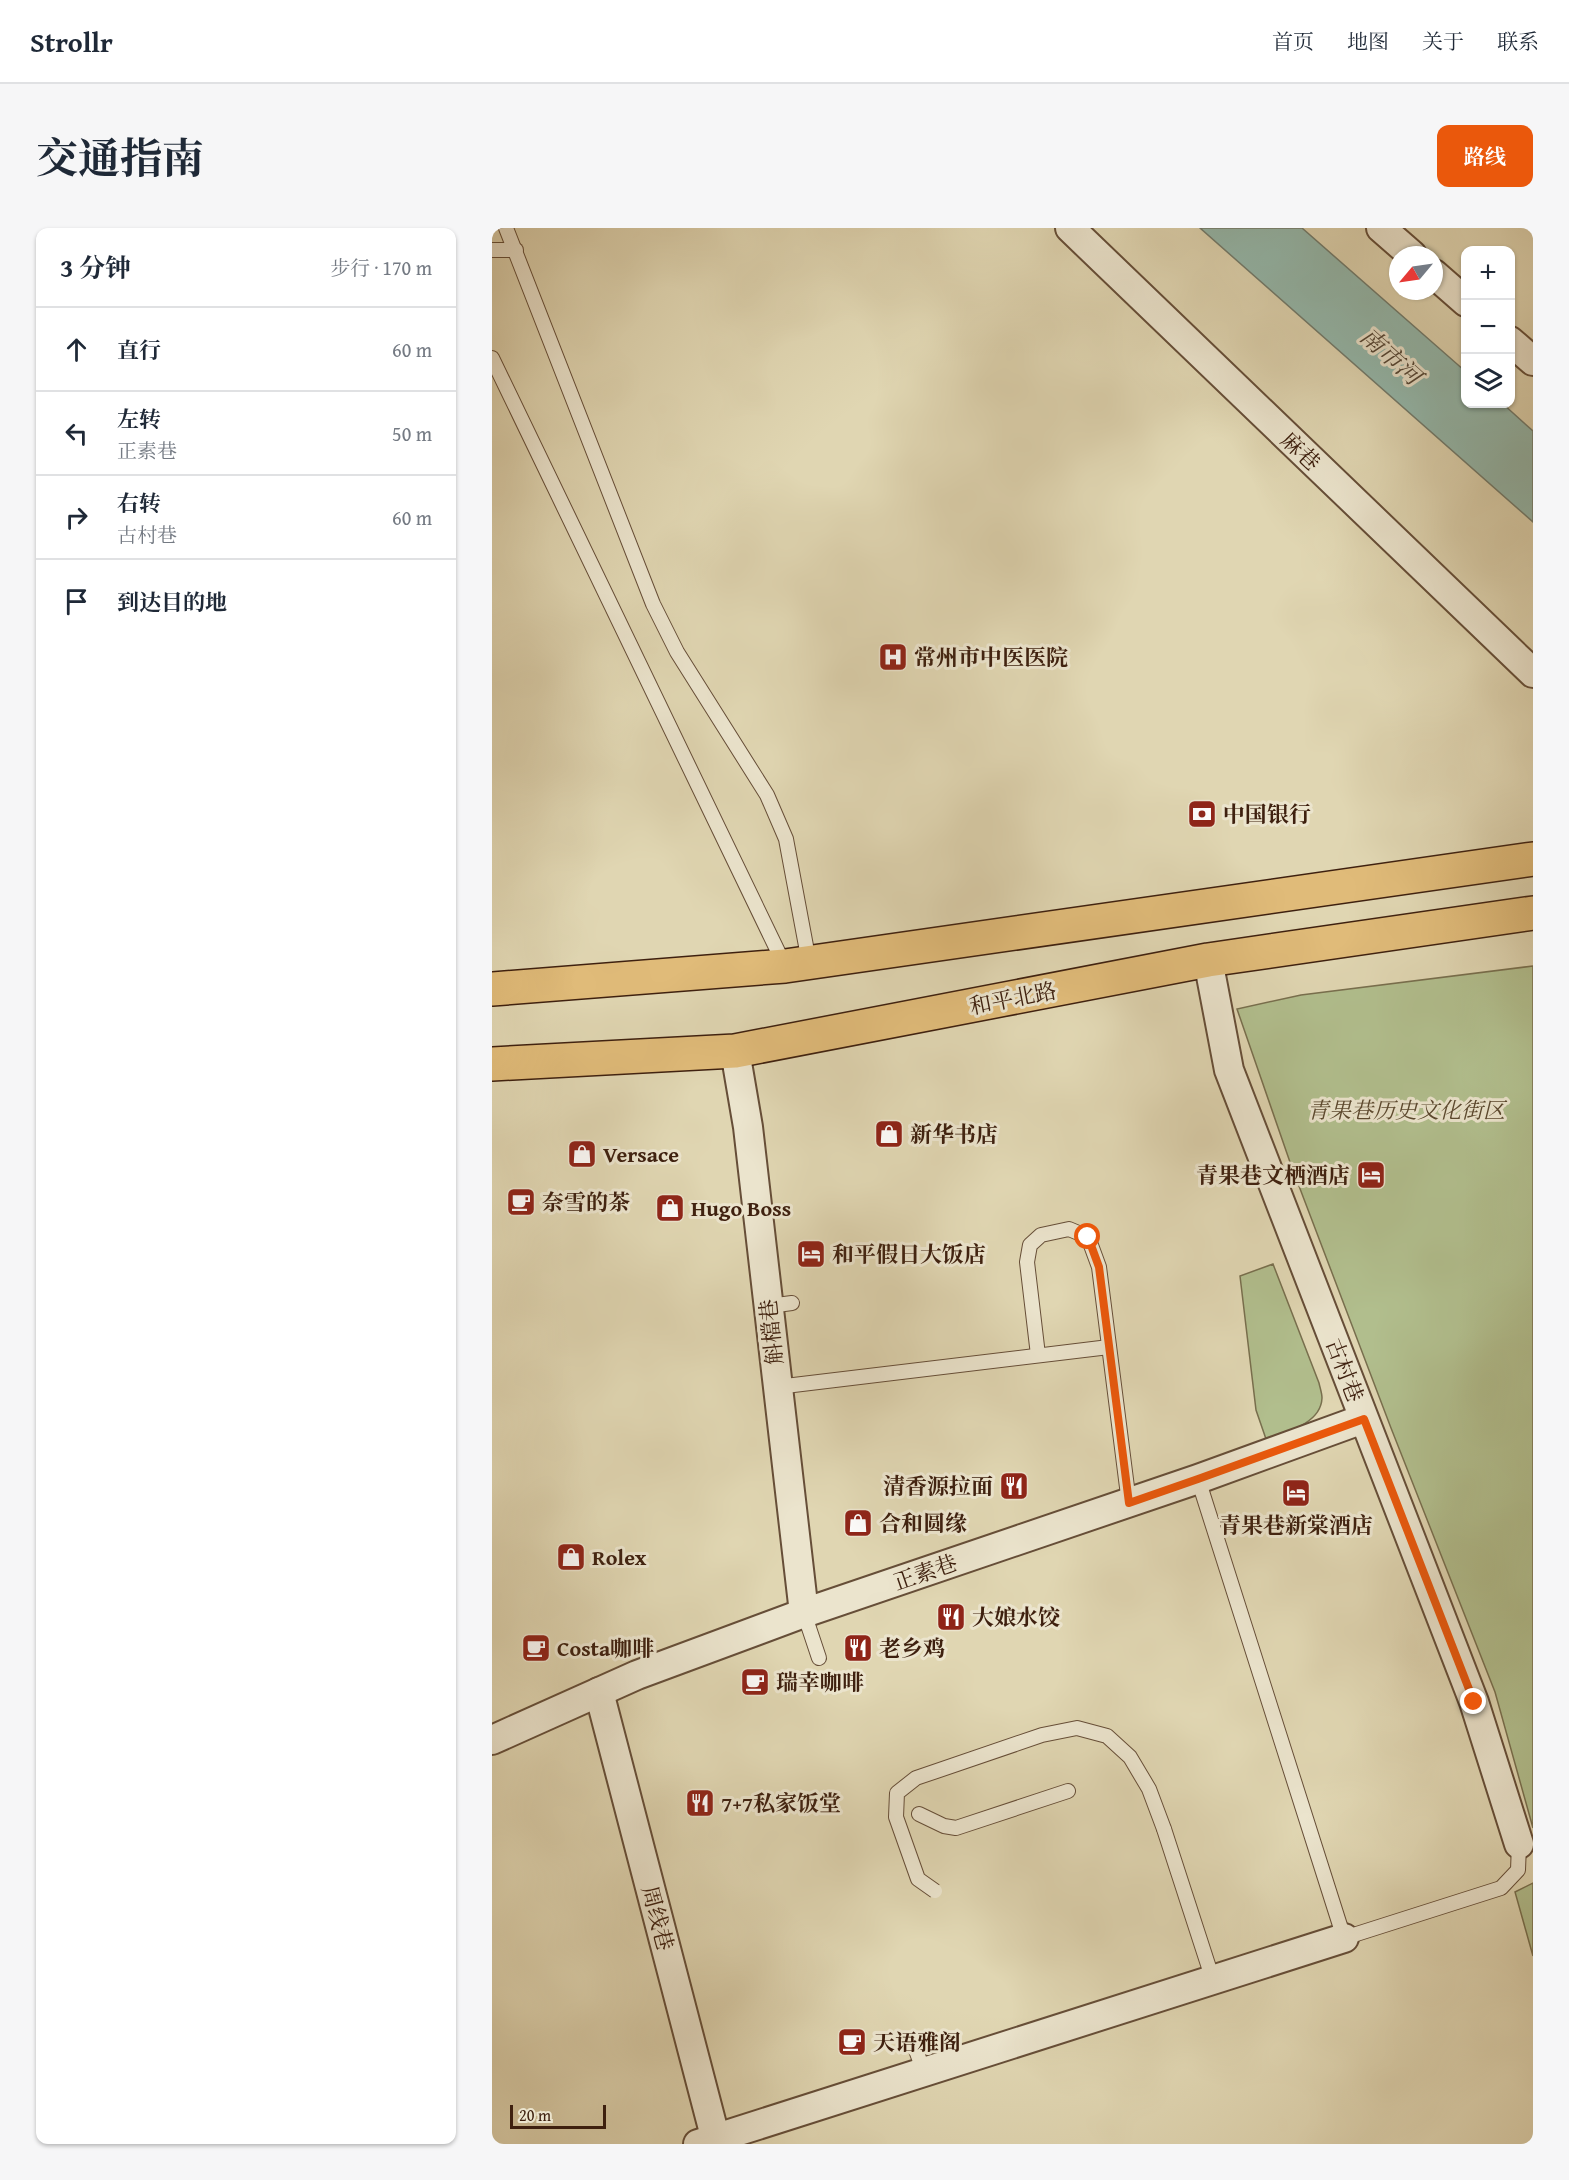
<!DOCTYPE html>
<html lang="zh">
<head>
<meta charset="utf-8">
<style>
  :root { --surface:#fff; --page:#f6f6f7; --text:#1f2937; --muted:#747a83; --line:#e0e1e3; --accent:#ea580c }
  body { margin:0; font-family:"Gentium Book Plus","Noto Serif SC",serif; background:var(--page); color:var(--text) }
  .controls { position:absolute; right:18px; top:18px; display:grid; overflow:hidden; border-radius:12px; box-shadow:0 2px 4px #0004 }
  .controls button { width:54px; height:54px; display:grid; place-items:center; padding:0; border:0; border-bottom:2px solid var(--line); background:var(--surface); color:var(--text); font:30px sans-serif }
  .compass { position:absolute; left:897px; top:18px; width:54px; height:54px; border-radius:50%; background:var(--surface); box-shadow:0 2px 4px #0004; rotate:241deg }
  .scale { position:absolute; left:18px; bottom:15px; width:96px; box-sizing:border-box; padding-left:6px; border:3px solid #3e200f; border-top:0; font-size:16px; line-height:21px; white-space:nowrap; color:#3e200f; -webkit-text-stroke:4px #ebe4cd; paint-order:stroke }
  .stop { position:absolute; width:18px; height:18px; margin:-14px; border:4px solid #ea580c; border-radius:50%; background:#fff }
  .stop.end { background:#ea580c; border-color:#fff; box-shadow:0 2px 6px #0008 }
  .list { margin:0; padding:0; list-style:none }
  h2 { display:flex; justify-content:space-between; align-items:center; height:78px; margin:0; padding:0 24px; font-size:26px }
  h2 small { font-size:20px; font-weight:400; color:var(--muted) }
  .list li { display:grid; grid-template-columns:39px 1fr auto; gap:18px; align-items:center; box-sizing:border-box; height:84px; padding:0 24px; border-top:2px solid var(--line) }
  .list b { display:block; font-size:22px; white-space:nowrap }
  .list p { margin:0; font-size:20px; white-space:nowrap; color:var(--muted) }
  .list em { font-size:20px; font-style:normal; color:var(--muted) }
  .icon { flex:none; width:33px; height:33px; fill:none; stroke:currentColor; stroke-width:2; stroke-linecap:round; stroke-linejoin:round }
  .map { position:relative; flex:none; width:1041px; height:1916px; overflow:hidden; border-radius:12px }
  header { display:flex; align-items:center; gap:36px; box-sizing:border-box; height:84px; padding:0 30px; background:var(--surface); border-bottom:2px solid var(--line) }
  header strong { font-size:28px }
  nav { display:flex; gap:33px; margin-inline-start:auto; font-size:21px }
  .intro { display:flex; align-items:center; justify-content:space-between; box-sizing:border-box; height:144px; padding:0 36px }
  h1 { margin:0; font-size:42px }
  .button { padding:15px 27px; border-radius:12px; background:var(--accent); color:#fff; font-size:21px; font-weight:700 }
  main { display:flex; gap:36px; padding:0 36px }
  aside { flex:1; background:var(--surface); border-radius:12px; box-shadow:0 2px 4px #0004 }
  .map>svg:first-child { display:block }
  .green { fill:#b1be8d; stroke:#786f4e; stroke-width:1.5 }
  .water { fill:#94b9ad; stroke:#727c6e; stroke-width:1.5 }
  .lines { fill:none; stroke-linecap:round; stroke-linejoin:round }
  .service-casing { stroke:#664e38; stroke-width:16 }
  .minor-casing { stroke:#664e38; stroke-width:32 }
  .primary-casing { stroke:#3e200f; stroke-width:36 }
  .service { stroke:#ebe4cd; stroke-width:14 }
  .minor { stroke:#ebe4cd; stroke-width:28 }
  .primary { stroke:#e0bb79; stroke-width:33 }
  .service-bridge-casing { stroke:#664e38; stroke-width:16; stroke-linecap:butt }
  .service-bridge { stroke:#ebe4cd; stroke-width:14 }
  .route { stroke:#ea580c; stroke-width:8 }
  .labels { text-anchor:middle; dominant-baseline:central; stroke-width:6; stroke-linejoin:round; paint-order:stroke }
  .street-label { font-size:22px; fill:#3e200f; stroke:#ebe4cd }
  .poi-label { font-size:22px; font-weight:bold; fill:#3e200f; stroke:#ebe4cd; text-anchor:start }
  .park-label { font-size:22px; font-style:italic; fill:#5b482e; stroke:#ebe4cd }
  .water-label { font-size:24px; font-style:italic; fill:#544636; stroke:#ebe4cd }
</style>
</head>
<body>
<header>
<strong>Strollr</strong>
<nav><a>首页</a><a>地图</a><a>关于</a><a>联系</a></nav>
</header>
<div class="intro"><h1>交通指南</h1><a class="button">路线</a></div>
<main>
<aside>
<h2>3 分钟<small>步行 · 170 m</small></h2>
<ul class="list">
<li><svg class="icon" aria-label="ahead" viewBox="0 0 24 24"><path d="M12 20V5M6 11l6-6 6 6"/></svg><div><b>直行</b></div><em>60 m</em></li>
<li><svg class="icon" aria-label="left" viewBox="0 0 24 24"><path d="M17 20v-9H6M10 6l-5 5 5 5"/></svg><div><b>左转</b><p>正素巷</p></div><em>50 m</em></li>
<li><svg class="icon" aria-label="right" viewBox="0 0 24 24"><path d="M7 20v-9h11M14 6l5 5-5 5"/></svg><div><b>右转</b><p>古村巷</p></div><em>60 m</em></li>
<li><svg class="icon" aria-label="arrive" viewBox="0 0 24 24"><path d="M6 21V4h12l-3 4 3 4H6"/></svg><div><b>到达目的地</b></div></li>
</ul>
</aside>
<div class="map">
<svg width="1041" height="1916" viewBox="0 0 1041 1916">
  <rect width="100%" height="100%" fill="#e0d6b2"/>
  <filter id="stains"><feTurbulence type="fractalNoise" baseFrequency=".00333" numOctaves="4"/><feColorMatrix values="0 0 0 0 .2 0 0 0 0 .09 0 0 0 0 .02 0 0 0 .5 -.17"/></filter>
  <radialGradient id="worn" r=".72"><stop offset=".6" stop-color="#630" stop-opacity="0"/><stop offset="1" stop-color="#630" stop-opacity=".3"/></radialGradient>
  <!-- green -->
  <g class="green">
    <path d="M1041,738V1600L1003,1464L899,1200L799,937L745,781L809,767Z"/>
    <path d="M781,1036L827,1155C828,1160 830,1165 830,1170C829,1196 794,1204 774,1211L764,1182L748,1048Z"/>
    <path d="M1041,1655V1728L1023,1664Z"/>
  </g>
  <!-- water -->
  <path class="water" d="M708,0H810L973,143L974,176H1011L1041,203V294Z"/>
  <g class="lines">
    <!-- service casing -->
    <g class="service-casing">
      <g id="service">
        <path d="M14,0L161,376L185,424L275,567L294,611L317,734"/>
        <path d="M0,22H24"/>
        <path d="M0,130L292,736"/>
        <path d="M277,1078L300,1075"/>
        <path d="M546,1127L535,1034L538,1017L549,1007L577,1001L596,1009L607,1039L637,1275"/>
        <path d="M285,1159L617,1119"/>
        <path d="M706,1251L852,1710L1009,1660L1026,1642L1027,1616"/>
        <path d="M312,1385L327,1430"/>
        <path d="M427,1586L452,1598L464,1600L576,1563"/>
        <path d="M672,1601L721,1752"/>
        <path d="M421,1814L432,1844"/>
      </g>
    </g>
    <!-- minor casing -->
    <g class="minor-casing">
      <g id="minor">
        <path d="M578,0L1041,445"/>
        <path d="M889,0L920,27"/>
        <path d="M942,46L974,74"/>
        <path d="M1018,113L1041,133"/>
        <path d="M716,732L737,842L982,1474L1027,1616"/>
        <path d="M243,823L256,899L312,1385"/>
        <path d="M107,1464L225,1916"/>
        <path d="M0,1512L145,1447L312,1385L706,1251L871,1191"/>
        <path d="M206,1916L852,1710"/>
      </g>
    </g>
    <!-- primary casing -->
    <g class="primary-casing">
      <g id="primary">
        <path d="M0,761L293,738L1041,631"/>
        <path d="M0,836L243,823L716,732L1041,685"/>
      </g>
    </g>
    <!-- service -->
    <use href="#service" class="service"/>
    <!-- minor -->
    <use href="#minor" class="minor"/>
    <!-- primary -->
    <use href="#primary" class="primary"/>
    <!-- service-bridge casing -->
    <g class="service-bridge-casing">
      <path id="service-bridge" d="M443,1663L426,1651L404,1589L405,1565L424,1550L550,1507L585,1500L615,1508L638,1529L657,1561L672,1601"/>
    </g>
    <!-- service-bridge -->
    <use href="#service-bridge" class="service-bridge"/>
  </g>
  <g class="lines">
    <!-- route -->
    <path class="route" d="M596,1009L607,1039L637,1275L706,1251L872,1191L982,1474"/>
  </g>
  <!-- icons -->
  <defs>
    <g id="hospital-square" transform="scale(1.5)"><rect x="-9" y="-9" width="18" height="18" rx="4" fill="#8f2418" stroke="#ebe4cd"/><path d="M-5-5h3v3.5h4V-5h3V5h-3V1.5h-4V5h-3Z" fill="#fff"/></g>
    <g id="bank-square" transform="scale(1.5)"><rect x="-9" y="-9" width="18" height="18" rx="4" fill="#8f2418" stroke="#ebe4cd"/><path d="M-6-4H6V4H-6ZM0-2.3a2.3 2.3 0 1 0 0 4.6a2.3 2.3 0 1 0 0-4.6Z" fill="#fff"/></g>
    <g id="shop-square" transform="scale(1.5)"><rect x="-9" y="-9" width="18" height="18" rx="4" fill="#8f2418" stroke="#ebe4cd"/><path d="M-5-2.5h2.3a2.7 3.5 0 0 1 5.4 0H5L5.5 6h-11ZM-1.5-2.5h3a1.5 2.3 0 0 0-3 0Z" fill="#fff"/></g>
    <g id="hotel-square" transform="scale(1.5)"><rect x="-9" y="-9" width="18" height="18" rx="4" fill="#8f2418" stroke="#ebe4cd"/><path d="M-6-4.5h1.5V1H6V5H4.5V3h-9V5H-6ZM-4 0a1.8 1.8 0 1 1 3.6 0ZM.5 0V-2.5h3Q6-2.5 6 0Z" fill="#fff"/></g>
    <g id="cafe-square" transform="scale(1.5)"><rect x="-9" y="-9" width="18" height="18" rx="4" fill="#8f2418" stroke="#ebe4cd"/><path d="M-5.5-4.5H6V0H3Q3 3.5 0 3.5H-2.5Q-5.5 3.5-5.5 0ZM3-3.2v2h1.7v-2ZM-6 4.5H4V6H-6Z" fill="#fff"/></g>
    <g id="restaurant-square" transform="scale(1.5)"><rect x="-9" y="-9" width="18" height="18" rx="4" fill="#8f2418" stroke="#ebe4cd"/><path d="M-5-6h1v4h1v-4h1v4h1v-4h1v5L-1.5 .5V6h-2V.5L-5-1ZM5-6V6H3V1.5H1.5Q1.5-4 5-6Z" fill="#fff"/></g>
  </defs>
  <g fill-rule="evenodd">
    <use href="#hospital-square" x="401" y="429"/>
    <use href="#bank-square" x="710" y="586"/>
    <use href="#shop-square" x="397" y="906"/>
    <use href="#shop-square" x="90" y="926"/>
    <use href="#hotel-square" x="879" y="947"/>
    <use href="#cafe-square" x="29" y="974"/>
    <use href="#shop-square" x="178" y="980"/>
    <use href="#hotel-square" x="319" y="1026"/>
    <use href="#restaurant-square" x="522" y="1258"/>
    <use href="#hotel-square" x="804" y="1265"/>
    <use href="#shop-square" x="366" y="1295"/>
    <use href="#shop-square" x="79" y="1329"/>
    <use href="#restaurant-square" x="459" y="1389"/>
    <use href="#cafe-square" x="44" y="1420"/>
    <use href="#restaurant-square" x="366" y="1420"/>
    <use href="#cafe-square" x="263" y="1454"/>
    <use href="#restaurant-square" x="208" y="1575"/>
    <use href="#cafe-square" x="360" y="1814"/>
  </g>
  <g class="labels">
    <!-- street labels -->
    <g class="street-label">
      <text transform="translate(809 223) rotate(44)">麻巷</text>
      <text transform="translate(521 770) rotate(-11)">和平北路</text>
      <text transform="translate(279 1104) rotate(-96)">斛檔巷</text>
      <text transform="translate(853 1142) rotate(69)">古村巷</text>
      <text transform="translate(433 1344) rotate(-19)">正素巷</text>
      <text transform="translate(166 1690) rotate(75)">周线巷</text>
    </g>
    <!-- poi labels -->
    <g class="poi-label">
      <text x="422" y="429">常州市中医医院</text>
      <text x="731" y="586">中国银行</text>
      <text x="418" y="906">新华书店</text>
      <text x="111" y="926">Versace</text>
      <text x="858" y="947" text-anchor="end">青果巷文栖酒店</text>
      <text x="50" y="974">奈雪的茶</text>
      <text x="199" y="980">Hugo Boss</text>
      <text x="340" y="1026">和平假日大饭店</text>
      <text x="501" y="1258" text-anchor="end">清香源拉面</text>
      <text x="387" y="1295">合和圆缘</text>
      <text x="804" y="1297" text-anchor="middle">青果巷新棠酒店</text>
      <text x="100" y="1329">Rolex</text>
      <text x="480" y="1389">大娘水饺</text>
      <text x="65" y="1420">Costa咖啡</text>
      <text x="387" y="1420">老乡鸡</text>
      <text x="284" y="1454">瑞幸咖啡</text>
      <text x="229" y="1575">7+7私家饭堂</text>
      <text x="381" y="1814">天语雅阁</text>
    </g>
    <!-- park labels -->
    <g class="park-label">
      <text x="914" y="882">青果巷历史文化街区</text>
    </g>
    <!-- water labels -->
    <g class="water-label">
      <text transform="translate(899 128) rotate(42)">南市河</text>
    </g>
  </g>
  <rect width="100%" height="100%" filter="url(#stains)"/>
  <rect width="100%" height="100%" fill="url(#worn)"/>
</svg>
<div class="controls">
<button>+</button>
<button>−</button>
<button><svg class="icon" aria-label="layers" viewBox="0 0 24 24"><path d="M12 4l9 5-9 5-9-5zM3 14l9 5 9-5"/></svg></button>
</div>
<svg class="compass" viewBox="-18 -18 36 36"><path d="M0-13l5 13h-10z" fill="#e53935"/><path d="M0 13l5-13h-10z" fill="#747a83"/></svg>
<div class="scale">20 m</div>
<div class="stop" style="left:596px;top:1009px"></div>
<div class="stop end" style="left:982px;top:1474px"></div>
</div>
</main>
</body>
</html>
